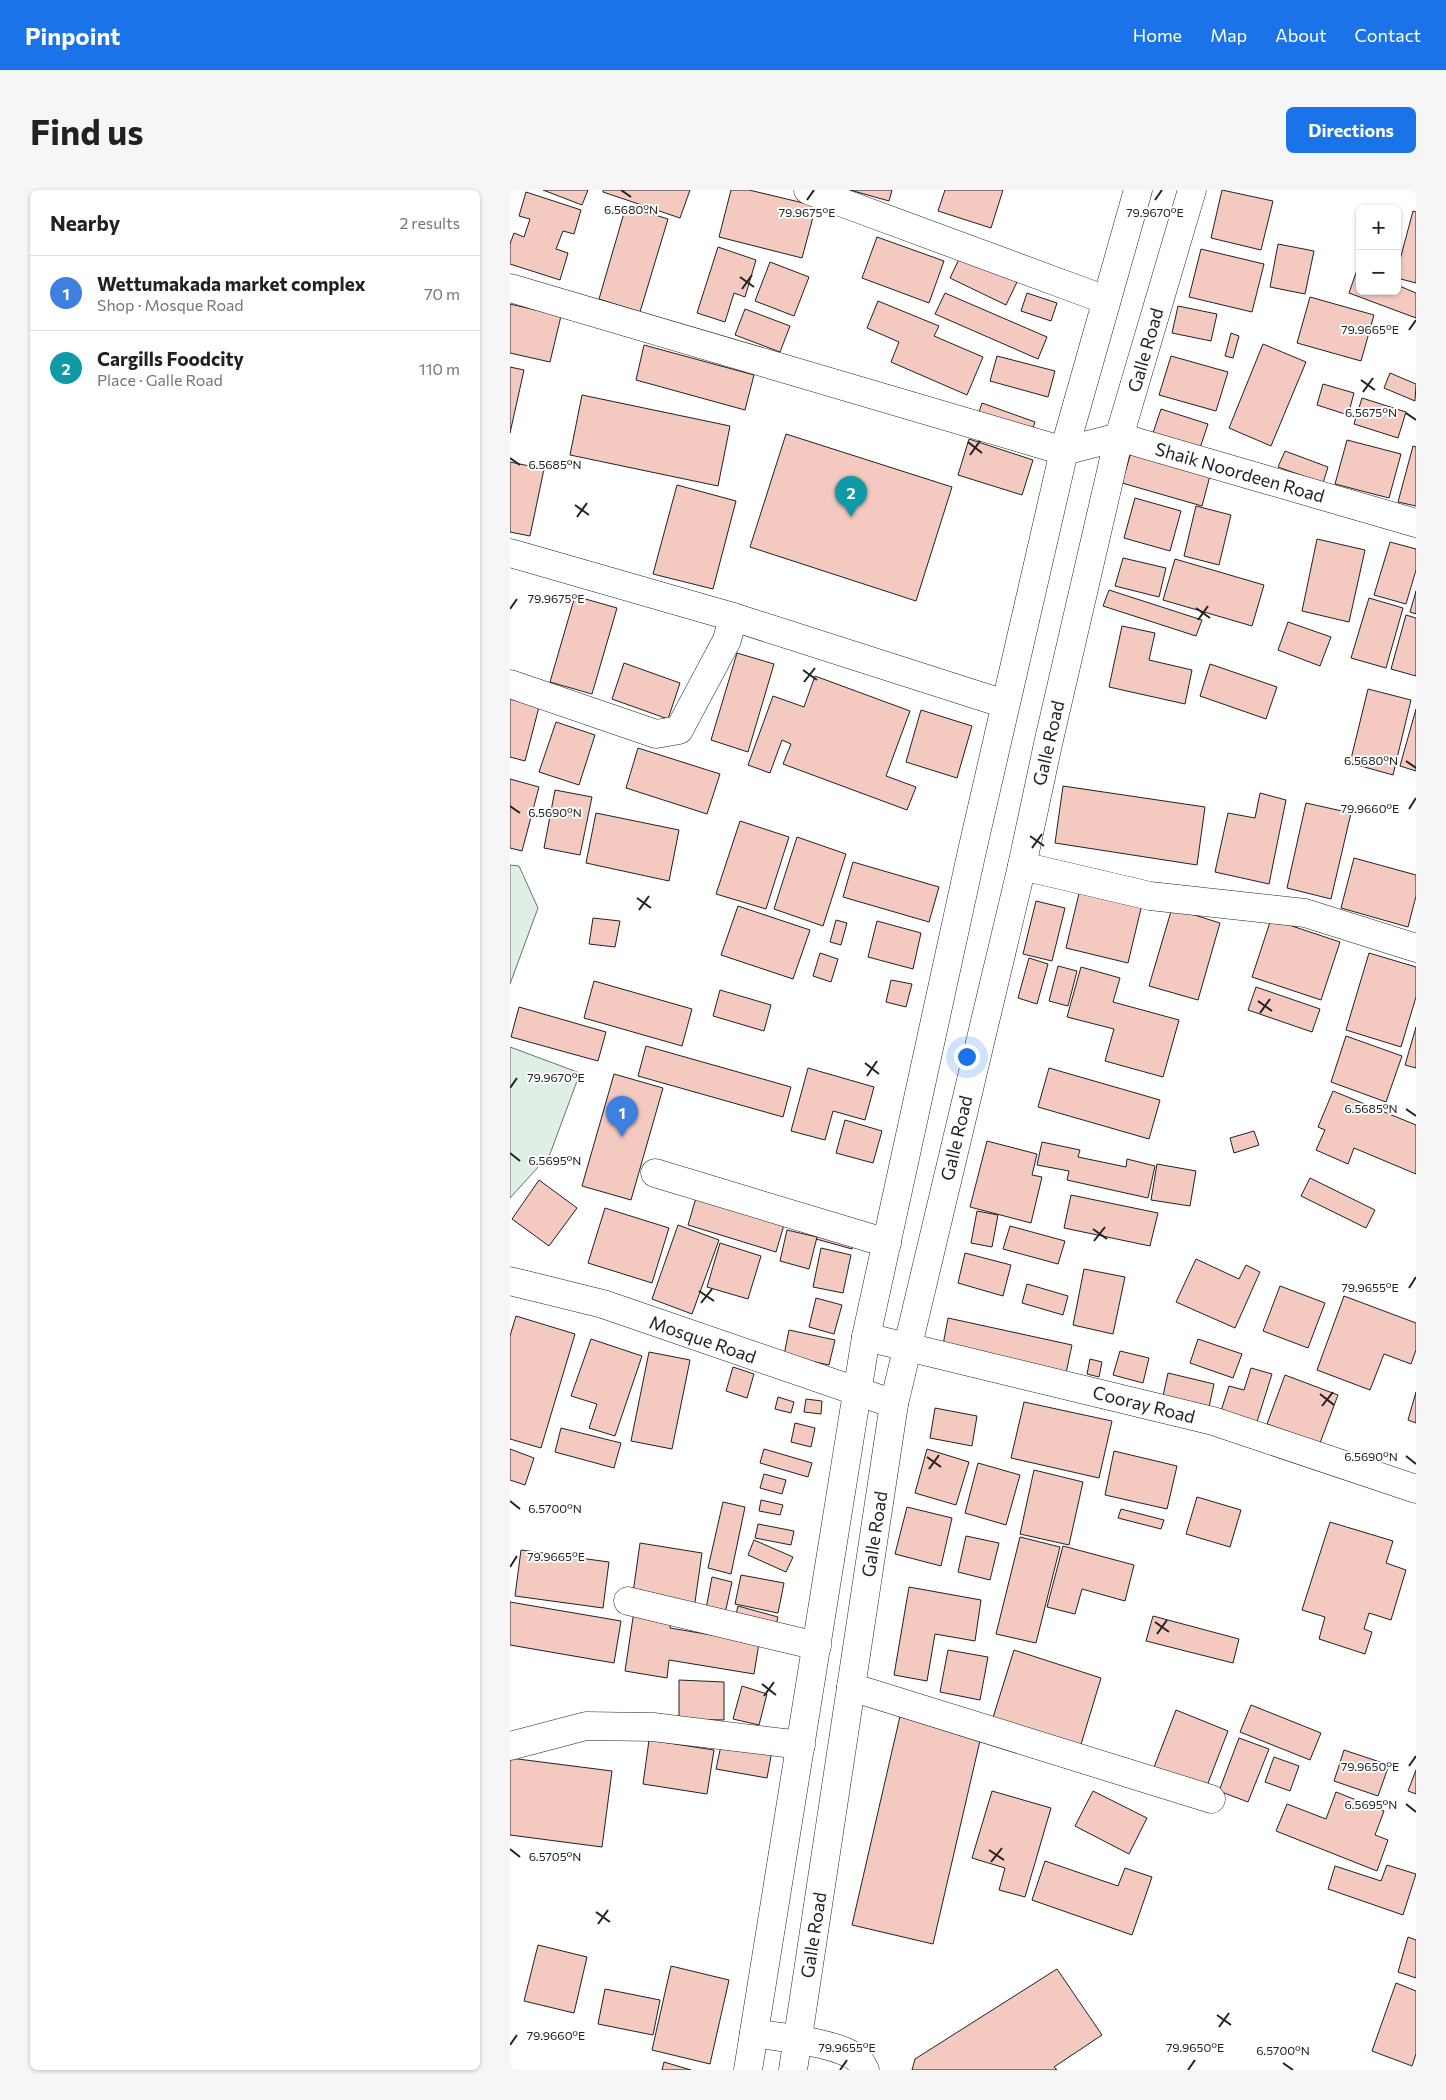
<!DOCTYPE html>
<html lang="en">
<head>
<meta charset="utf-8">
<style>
  :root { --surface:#fff; --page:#f6f6f6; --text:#202124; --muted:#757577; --line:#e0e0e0; --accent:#1a73e8 }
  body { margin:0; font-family:Commissioner,sans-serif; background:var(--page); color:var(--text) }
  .controls { position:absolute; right:15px; top:15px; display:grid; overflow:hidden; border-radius:8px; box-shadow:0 1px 4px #0004 }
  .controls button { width:45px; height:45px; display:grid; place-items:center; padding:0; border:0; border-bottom:1px solid var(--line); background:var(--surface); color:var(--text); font:25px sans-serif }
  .you { position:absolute; left:456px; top:866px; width:18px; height:18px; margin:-12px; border:4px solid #fff; border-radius:50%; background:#1a73e8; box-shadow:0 0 0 8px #1a73e833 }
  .badge { display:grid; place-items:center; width:32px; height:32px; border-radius:50%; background:var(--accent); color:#fff; font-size:16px; font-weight:700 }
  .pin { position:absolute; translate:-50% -41px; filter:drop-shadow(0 1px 2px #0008) }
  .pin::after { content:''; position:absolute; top:26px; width:18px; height:15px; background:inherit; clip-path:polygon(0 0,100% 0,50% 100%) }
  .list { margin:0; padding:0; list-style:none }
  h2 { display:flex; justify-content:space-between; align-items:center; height:65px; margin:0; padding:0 20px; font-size:21px }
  h2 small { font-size:16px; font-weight:400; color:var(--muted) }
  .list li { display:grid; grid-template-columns:32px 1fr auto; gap:15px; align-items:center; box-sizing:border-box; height:75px; padding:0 20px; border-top:1px solid var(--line) }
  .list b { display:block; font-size:19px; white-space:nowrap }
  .list p { margin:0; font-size:16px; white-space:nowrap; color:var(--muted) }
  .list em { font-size:16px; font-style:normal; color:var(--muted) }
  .map { position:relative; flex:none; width:906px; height:1880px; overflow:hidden; border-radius:8px }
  header { display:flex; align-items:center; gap:30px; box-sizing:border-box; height:70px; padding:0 25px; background:var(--accent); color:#fff }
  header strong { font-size:24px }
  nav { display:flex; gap:28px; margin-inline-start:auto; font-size:18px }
  .intro { display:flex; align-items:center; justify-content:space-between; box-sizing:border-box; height:120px; padding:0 30px }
  h1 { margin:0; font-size:35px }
  .button { padding:12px 22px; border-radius:8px; background:var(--accent); color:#fff; font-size:18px; font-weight:700 }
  main { display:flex; gap:30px; padding:0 30px }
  aside { flex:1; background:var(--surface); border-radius:8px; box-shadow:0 1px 4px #0004 }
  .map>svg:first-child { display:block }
  .green { fill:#e0efe3; stroke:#6f6f6f }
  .building { fill:#f3c9c0; stroke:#222 }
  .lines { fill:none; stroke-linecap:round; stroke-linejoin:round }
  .minor-casing { stroke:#222; stroke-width:29 }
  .highway-casing { stroke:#222; stroke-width:29 }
  .minor { stroke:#fff; stroke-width:28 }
  .highway { stroke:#fff; stroke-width:28 }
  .ticks { fill:none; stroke:#222; stroke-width:2 }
  .labels { text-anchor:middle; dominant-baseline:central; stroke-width:4; stroke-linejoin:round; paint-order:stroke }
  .street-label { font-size:18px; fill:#222; stroke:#fff }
  .ticks-label { font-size:12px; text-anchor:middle; fill:#222; stroke:#fff; stroke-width:4; stroke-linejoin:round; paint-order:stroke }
</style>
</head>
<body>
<header>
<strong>Pinpoint</strong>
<nav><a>Home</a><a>Map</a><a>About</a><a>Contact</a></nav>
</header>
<div class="intro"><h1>Find us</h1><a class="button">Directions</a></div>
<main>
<aside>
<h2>Nearby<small>2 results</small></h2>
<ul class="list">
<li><span class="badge" style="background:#3f7fe0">1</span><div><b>Wettumakada market complex</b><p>Shop · Mosque Road</p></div><em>70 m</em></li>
<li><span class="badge" style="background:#0f9aa8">2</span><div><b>Cargills Foodcity</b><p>Place · Galle Road</p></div><em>110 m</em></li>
</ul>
</aside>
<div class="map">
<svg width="906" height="1880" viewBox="0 0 906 1880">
  <rect width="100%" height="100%" fill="#fff"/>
  <!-- green -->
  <g class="green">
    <path d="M0,675L9,676L28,718L0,794Z"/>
    <path d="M0,857L70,883L40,964L0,1008Z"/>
  </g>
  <!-- building -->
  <g class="building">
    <path d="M33,0H78L72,15Z"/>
    <path d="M93,0H180L170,28L93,2Z"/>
    <path d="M221,0H239L306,16L292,68L209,47Z"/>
    <path d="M340,0H382L379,11Z"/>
    <path d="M435,0H493L481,38L428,21Z"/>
    <path d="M712,0L763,11L751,60L701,48Z"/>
    <path d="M16,2L71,20L64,44L53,41L46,59L58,63L50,90L0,74V54L4,43L14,47L20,29L9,26Z"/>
    <path d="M116,16L158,29L130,122L89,109Z"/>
    <path d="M903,21L906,22V93L887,88V81Z"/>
    <path d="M367,47L434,71L419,113L352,88Z"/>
    <path d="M768,54L804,61L795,104L760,97Z"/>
    <path d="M208,57L246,70L235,107L224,103L215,132L187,123Z"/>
    <path d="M691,59L754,74L742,122L679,107Z"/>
    <path d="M451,65L507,92L496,115L440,88Z"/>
    <path d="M260,72L299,87L284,126L245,111Z"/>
    <path d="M847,80L850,81V101H887V95L906,103V128L839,103Z"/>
    <path d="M435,103L537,147L528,169L425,124Z"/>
    <path d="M517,103L547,113L541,131L511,121Z"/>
    <path d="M800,107L864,125L851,171L787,153Z"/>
    <path d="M368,111L429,136L424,146L473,167L457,205L381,172L389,152L357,138Z"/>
    <path d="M0,114L51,126L40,172L0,163Z"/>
    <path d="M668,116L707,124L701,151L662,143Z"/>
    <path d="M235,119L280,136L270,162L225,145Z"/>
    <path d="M721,143L729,146L723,168L715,166Z"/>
    <path d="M753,154L796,172L761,256L719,238Z"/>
    <path d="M134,155L244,185L235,220L126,190Z"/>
    <path d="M487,166L545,181L538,207L480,191Z"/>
    <path d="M661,166L718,182L706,221L649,205Z"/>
    <path d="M0,177L14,180L0,243Z"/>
    <path d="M880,183L906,194L905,211L874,198Z"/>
    <path d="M813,194L844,203L838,225L807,215Z"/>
    <path d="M72,205L220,236L208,296L60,265Z"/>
    <path d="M852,208L896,222L888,248L844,234Z"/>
    <path d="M472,213L525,232L522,241L469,222Z"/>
    <path d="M651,219L698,234L690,258L643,243Z"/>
    <path d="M276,244L442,297L406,411L240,357Z"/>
    <path d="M459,249L523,270L512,305L448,285Z"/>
    <path d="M837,250L891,264L879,308L825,294Z"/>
    <path d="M903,256L906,257V316L888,312Z"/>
    <path d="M622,259L701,282L692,316L612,293Z"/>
    <path d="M775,261L818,277L813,293L768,277Z"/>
    <path d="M0,272L34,279L20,346L0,342Z"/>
    <path d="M167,295L226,311L203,399L143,384Z"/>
    <path d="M625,308L671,321L660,361L614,348Z"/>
    <path d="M686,316L721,325L709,375L674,366Z"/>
    <path d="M807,349L855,360L839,432L792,421Z"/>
    <path d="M880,352L906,359V380L896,414L864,405Z"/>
    <path d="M613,368L656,378L649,407L605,396Z"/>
    <path d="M665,369L754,395L742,436L653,410Z"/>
    <path d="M599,400L692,430L686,446L593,416Z"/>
    <path d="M906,401V424L900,422Z"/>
    <path d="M65,406L107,418L82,504L40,492Z"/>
    <path d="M859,408L893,418L876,478L841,468Z"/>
    <path d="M896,425L906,428V486L881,479Z"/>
    <path d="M778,432L821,447L810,476L768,460Z"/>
    <path d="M612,436L645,443L639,470L682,480L675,514L599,497Z"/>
    <path d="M227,463L264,474L238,562L201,550Z"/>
    <path d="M114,473L170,493L158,529L102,509Z"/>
    <path d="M700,474L767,497L756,529L690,506Z"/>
    <path d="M305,486L400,521L376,586L406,597L397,620L273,574L281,554L272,550L260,583L238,575L263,506L294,517Z"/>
    <path d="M858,499L901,510L883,585L840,573Z"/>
    <path d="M0,509L29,517L15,571L0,567Z"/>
    <path d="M906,519V581L890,576Z"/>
    <path d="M411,520L462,536L447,588L396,572Z"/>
    <path d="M46,532L85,545L69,595L29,582Z"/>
    <path d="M128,558L210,584L197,624L116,598Z"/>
    <path d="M0,589L29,597L12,661L0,658Z"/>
    <path d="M553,596L695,617L687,675L545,653Z"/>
    <path d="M45,600L82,607L70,665L34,658Z"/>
    <path d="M750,603L776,610L759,694L705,682L718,623L745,628Z"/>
    <path d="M796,613L841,623L821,709L777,698Z"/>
    <path d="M86,623L169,640L159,691L76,673Z"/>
    <path d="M230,631L279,647L256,719L206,704Z"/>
    <path d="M287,647L336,664L313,736L264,719Z"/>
    <path d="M844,668L906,685V706L898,737L831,718Z"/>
    <path d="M343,672L429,697L419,732L333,707Z"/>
    <path d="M571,695L633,710L618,773L556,758Z"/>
    <path d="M526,711L555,718L542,771L513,764Z"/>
    <path d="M228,716L300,740L283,789L211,765Z"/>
    <path d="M662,718L710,733L688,810L639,796Z"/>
    <path d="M83,728L110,731L105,757L79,754Z"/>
    <path d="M761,729L830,752L811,810L742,787Z"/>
    <path d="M326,730L337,733L331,755L320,752Z"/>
    <path d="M367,731L411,743L403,779L358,767Z"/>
    <path d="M310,763L328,769L321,792L303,786Z"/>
    <path d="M859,763L906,777V807L891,857L836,840Z"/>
    <path d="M519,768L538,774L527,814L508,808Z"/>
    <path d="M548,776L567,781L558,816L539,811Z"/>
    <path d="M571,777L610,788L603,812L669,830L653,887L595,871L604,839L557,827Z"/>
    <path d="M381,790L402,794L396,817L376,812Z"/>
    <path d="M84,791L182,819L172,856L74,828Z"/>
    <path d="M746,797L810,819L802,842L738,820Z"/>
    <path d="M210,800L261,815L254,841L203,826Z"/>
    <path d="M9,817L96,842L88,871L1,847Z"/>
    <path d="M906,837V878L895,875Z"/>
    <path d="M836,846L892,866L876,912L821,892Z"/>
    <path d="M136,856L281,897L273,927L128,886Z"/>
    <path d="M298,878L364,897L355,930L323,921L315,950L281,941Z"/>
    <path d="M539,878L650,910L639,949L528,917Z"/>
    <path d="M104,884L153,898L121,1010L72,996Z"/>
    <path d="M823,901L906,935V984L844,958L838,974L806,960L815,940L808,937Z"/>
    <path d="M335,930L372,941L363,973L326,963Z"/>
    <path d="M744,941L749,955L724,963L720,948Z"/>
    <path d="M477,951L527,964L522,985L532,987L521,1033L460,1017Z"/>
    <path d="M532,952L570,960L568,967L616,977L617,969L645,976L638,1008L557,990L559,981L527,975Z"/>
    <path d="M647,974L686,981L680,1016L641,1010Z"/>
    <path d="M800,988L865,1020L856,1038L791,1006Z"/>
    <path d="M29,990L67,1018L39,1056L2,1029Z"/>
    <path d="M188,1001L276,1028L266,1062L178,1035Z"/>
    <path d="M561,1005L648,1023L640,1056L554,1038Z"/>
    <path d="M95,1018L159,1038L142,1093L78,1073Z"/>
    <path d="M467,1021L488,1025L482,1057L461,1053Z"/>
    <path d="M168,1035L209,1050L182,1124L142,1109Z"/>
    <path d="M310,1035L346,1045L342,1059L306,1049Z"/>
    <path d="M500,1036L555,1051L548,1074L493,1059Z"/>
    <path d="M277,1040L307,1047L299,1079L270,1071Z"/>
    <path d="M210,1053L251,1066L238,1109L197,1097Z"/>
    <path d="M311,1058L341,1065L333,1103L303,1097Z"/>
    <path d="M455,1063L501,1075L493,1106L448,1093Z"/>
    <path d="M686,1069L729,1089L736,1075L750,1082L725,1138L666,1112Z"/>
    <path d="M574,1079L615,1087L603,1144L563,1135Z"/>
    <path d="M517,1094L558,1106L553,1125L512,1113Z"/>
    <path d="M770,1096L815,1113L798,1158L753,1141Z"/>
    <path d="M834,1106L906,1133V1160L901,1174L874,1164L860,1200L807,1180Z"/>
    <path d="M306,1108L332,1115L324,1144L299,1137Z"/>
    <path d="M6,1126L65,1144L31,1258L0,1249V1146Z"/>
    <path d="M438,1128L562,1155L556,1183L433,1155Z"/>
    <path d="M279,1140L325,1150L319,1175L274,1165Z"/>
    <path d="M81,1149L132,1166L105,1246L79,1238L87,1214L61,1206Z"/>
    <path d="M688,1149L732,1164L723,1188L680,1173Z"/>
    <path d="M610,1161L639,1168L633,1193L603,1185Z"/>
    <path d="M139,1162L180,1170L162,1259L121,1251Z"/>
    <path d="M580,1169L592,1172L589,1187L577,1184Z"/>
    <path d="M223,1177L244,1184L237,1208L216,1201Z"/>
    <path d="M741,1178L762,1184L746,1235L710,1224L719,1196L734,1200Z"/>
    <path d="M658,1183L704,1194L699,1217L653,1206Z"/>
    <path d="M775,1185L828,1205L810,1253L757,1234Z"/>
    <path d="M906,1202V1233L898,1230Z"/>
    <path d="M268,1207L284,1212L281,1223L265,1219Z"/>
    <path d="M296,1209L312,1211L311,1224L294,1222Z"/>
    <path d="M514,1212L602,1231L589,1288L501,1268Z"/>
    <path d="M425,1218L467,1226L462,1256L420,1248Z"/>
    <path d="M285,1233L305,1238L301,1257L281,1252Z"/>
    <path d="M51,1238L111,1253L104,1278L45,1262Z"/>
    <path d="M0,1259L24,1268L15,1295L0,1290Z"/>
    <path d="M254,1259L302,1273L298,1287L250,1273Z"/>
    <path d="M417,1259L459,1272L446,1315L405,1303Z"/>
    <path d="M604,1261L667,1276L657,1319L595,1305Z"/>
    <path d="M468,1273L510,1285L496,1335L455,1323Z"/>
    <path d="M524,1280L573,1292L559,1355L510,1344Z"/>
    <path d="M254,1284L276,1290L272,1304L250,1298Z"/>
    <path d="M687,1307L731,1320L720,1357L676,1344Z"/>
    <path d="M251,1310L273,1315L270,1325L249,1321Z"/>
    <path d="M213,1312L235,1317L221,1384L198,1378Z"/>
    <path d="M397,1317L442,1328L431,1376L385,1364Z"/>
    <path d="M611,1319L654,1330L651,1339L608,1328Z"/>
    <path d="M820,1332L883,1351L876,1373L896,1380L881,1430L859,1423L854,1439L862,1442L855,1464L809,1449L815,1427L792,1420Z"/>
    <path d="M248,1334L284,1341L281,1355L245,1348Z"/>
    <path d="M456,1346L489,1353L480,1390L448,1382Z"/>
    <path d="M510,1347L550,1357L526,1453L486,1444Z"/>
    <path d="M244,1350L283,1367L276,1382L238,1365Z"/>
    <path d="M130,1353L192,1363L184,1419L122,1410Z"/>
    <path d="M553,1356L624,1375L615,1411L572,1399L565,1424L537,1417Z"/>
    <path d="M11,1360L99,1372L93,1418L5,1406Z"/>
    <path d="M231,1385L274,1393L268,1423L225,1414Z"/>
    <path d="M202,1387L222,1392L214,1428L195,1424Z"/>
    <path d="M399,1397L471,1410L465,1451L425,1444L417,1491L384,1485Z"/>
    <path d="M0,1412L111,1431L104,1473L0,1455Z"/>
    <path d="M228,1416L268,1427L264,1442L224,1432Z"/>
    <path d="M124,1421L162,1428L160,1438L249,1453L244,1484L159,1470L157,1488L115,1481Z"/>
    <path d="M643,1426L729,1449L723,1473L636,1451Z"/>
    <path d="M438,1460L478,1467L470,1510L430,1502Z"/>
    <path d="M504,1460L591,1488L569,1561L481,1534Z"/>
    <path d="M169,1490L214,1492V1530L169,1529Z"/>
    <path d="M232,1496L257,1504L249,1535L223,1529Z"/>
    <path d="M741,1515L811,1543L800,1570L730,1542Z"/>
    <path d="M666,1520L718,1541L695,1601L643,1580Z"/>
    <path d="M391,1522L472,1542L423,1754L342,1735Z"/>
    <path d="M729,1548L759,1559L738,1612L709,1601Z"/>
    <path d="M139,1550L204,1560L197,1604L133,1594Z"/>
    <path d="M212,1551L262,1561L257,1588L206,1579Z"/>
    <path d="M834,1560L879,1575L868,1606L824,1591Z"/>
    <path d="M764,1567L789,1576L780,1601L755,1592Z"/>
    <path d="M0,1568L102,1581L92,1657L0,1645Z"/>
    <path d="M906,1580V1604L898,1601Z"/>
    <path d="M482,1601L541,1618L515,1707L489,1700L495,1678L462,1668Z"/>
    <path d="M583,1601L637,1628L619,1664L565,1636Z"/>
    <path d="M826,1602L874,1621L865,1645L878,1650L867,1681L766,1641L777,1614L816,1629Z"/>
    <path d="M535,1671L608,1696L615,1678L642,1687L622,1745L522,1710Z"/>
    <path d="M877,1675L906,1684L893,1725L818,1699L825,1676L871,1691Z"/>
    <path d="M898,1747L906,1750V1788L888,1782Z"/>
    <path d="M28,1755L77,1767L64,1823L14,1811Z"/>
    <path d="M161,1776L219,1790L200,1874L142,1860Z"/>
    <path d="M547,1779L592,1845L544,1877L547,1880H402L405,1869Z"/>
    <path d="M886,1793L906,1801V1864L902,1876L862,1861Z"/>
    <path d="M95,1799L150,1810L143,1845L88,1834Z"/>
    <path d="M154,1872L181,1880H152Z"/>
  </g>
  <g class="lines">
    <!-- minor casing -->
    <g class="minor-casing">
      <g id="minor">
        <path d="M298,0L596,110"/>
        <path d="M0,98L554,261L609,247L906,333"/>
        <path d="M0,363L223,427L495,514"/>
        <path d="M0,494L146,544L169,540L217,450L223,427"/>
        <path d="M512,676L640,706L795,723L906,758"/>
        <path d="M145,983L377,1053"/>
        <path d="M0,1091L93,1114L384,1214"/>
        <path d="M356,1147L703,1231L906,1299"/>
        <path d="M118,1411L307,1456"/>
        <path d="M341,1497L701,1609"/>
        <path d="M0,1556L76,1536L143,1537L291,1555"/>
        <path d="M244,1843C269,1847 331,1853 349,1870C351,1872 353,1877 355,1880"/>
      </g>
    </g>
    <!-- highway casing -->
    <g class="highway-casing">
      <g id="highway">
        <path d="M238,1880L356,1147L462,661L554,261L628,0"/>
        <path d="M283,1880L384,1214L512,676L538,554L609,247L682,0"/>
      </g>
    </g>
    <!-- minor -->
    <use href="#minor" class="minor"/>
    <!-- highway -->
    <use href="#highway" class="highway"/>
  </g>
  <!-- ticks -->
  <path class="ticks" d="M111,0L121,7M297,10L304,0M645,10L652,0M230,87L244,97M232,99L242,85M899,140L906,130M851,190L865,200M853,202L863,188M896,223L906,230M458,252L472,263M460,265L470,251M0,268L10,275M65,315L79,325M67,327L77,313M686,418L700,428M0,419L7,409M688,430L698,416M293,480L307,490M294,492L305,478M896,571L906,578M0,616L10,623M899,619L906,608M520,646L534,656M522,658L532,644M127,708L141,718M129,720L139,706M748,811L762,821M750,823L760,809M355,873L369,884M357,886L367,871M0,898L7,888M896,919L906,926M0,963L10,971M583,1039L597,1049M584,1051L595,1037M899,1098L906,1087M189,1101L204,1111M191,1113L202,1099M810,1204L824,1215M812,1216L823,1202M896,1266L906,1274M417,1267L431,1277M419,1279L429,1265M0,1311L10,1319M0,1377L7,1366M645,1432L659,1442M647,1444L657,1430M252,1494L266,1505M254,1506L264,1492M899,1576L906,1566M896,1614L906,1622M0,1659L10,1667M479,1660L494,1670M481,1672L492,1658M86,1722L100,1732M88,1734L98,1720M707,1825L721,1835M709,1837L719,1823M0,1855L7,1845M773,1873L783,1880M330,1880L337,1870M678,1880L685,1870"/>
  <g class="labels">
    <!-- street labels -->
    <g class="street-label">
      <text transform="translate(635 160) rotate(-74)">Galle Road</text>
      <text transform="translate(730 282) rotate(16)">Shaik Noordeen Road</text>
      <text transform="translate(538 553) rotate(-77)">Galle Road</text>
      <text transform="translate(446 948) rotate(-77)">Galle Road</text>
      <text transform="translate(193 1149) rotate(19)">Mosque Road</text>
      <text transform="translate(634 1214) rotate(14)">Cooray Road</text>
      <text transform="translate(364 1344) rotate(-81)">Galle Road</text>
      <text transform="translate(303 1745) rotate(-81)">Galle Road</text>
    </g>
  </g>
  <g class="ticks-label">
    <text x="121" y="24">6.5680°N</text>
    <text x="297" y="27">79.9675°E</text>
    <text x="645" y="27">79.9670°E</text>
    <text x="860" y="144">79.9665°E</text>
    <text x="861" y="227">6.5675°N</text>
    <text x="45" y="279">6.5685°N</text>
    <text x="46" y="413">79.9675°E</text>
    <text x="861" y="575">6.5680°N</text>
    <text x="860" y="623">79.9660°E</text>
    <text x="45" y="627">6.5690°N</text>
    <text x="46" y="892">79.9670°E</text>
    <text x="861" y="923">6.5685°N</text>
    <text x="45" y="975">6.5695°N</text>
    <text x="860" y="1102">79.9655°E</text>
    <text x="861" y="1271">6.5690°N</text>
    <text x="45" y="1323">6.5700°N</text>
    <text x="46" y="1371">79.9665°E</text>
    <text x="860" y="1581">79.9650°E</text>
    <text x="861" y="1619">6.5695°N</text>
    <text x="45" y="1671">6.5705°N</text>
    <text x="46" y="1850">79.9660°E</text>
    <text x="337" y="1862">79.9655°E</text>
    <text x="685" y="1862">79.9650°E</text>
    <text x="773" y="1865">6.5700°N</text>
  </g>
</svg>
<div class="controls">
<button>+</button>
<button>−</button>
</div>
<div class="you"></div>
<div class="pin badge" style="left:112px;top:947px;background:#3f7fe0">1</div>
<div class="pin badge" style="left:341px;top:327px;background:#0f9aa8">2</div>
</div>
</main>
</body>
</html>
